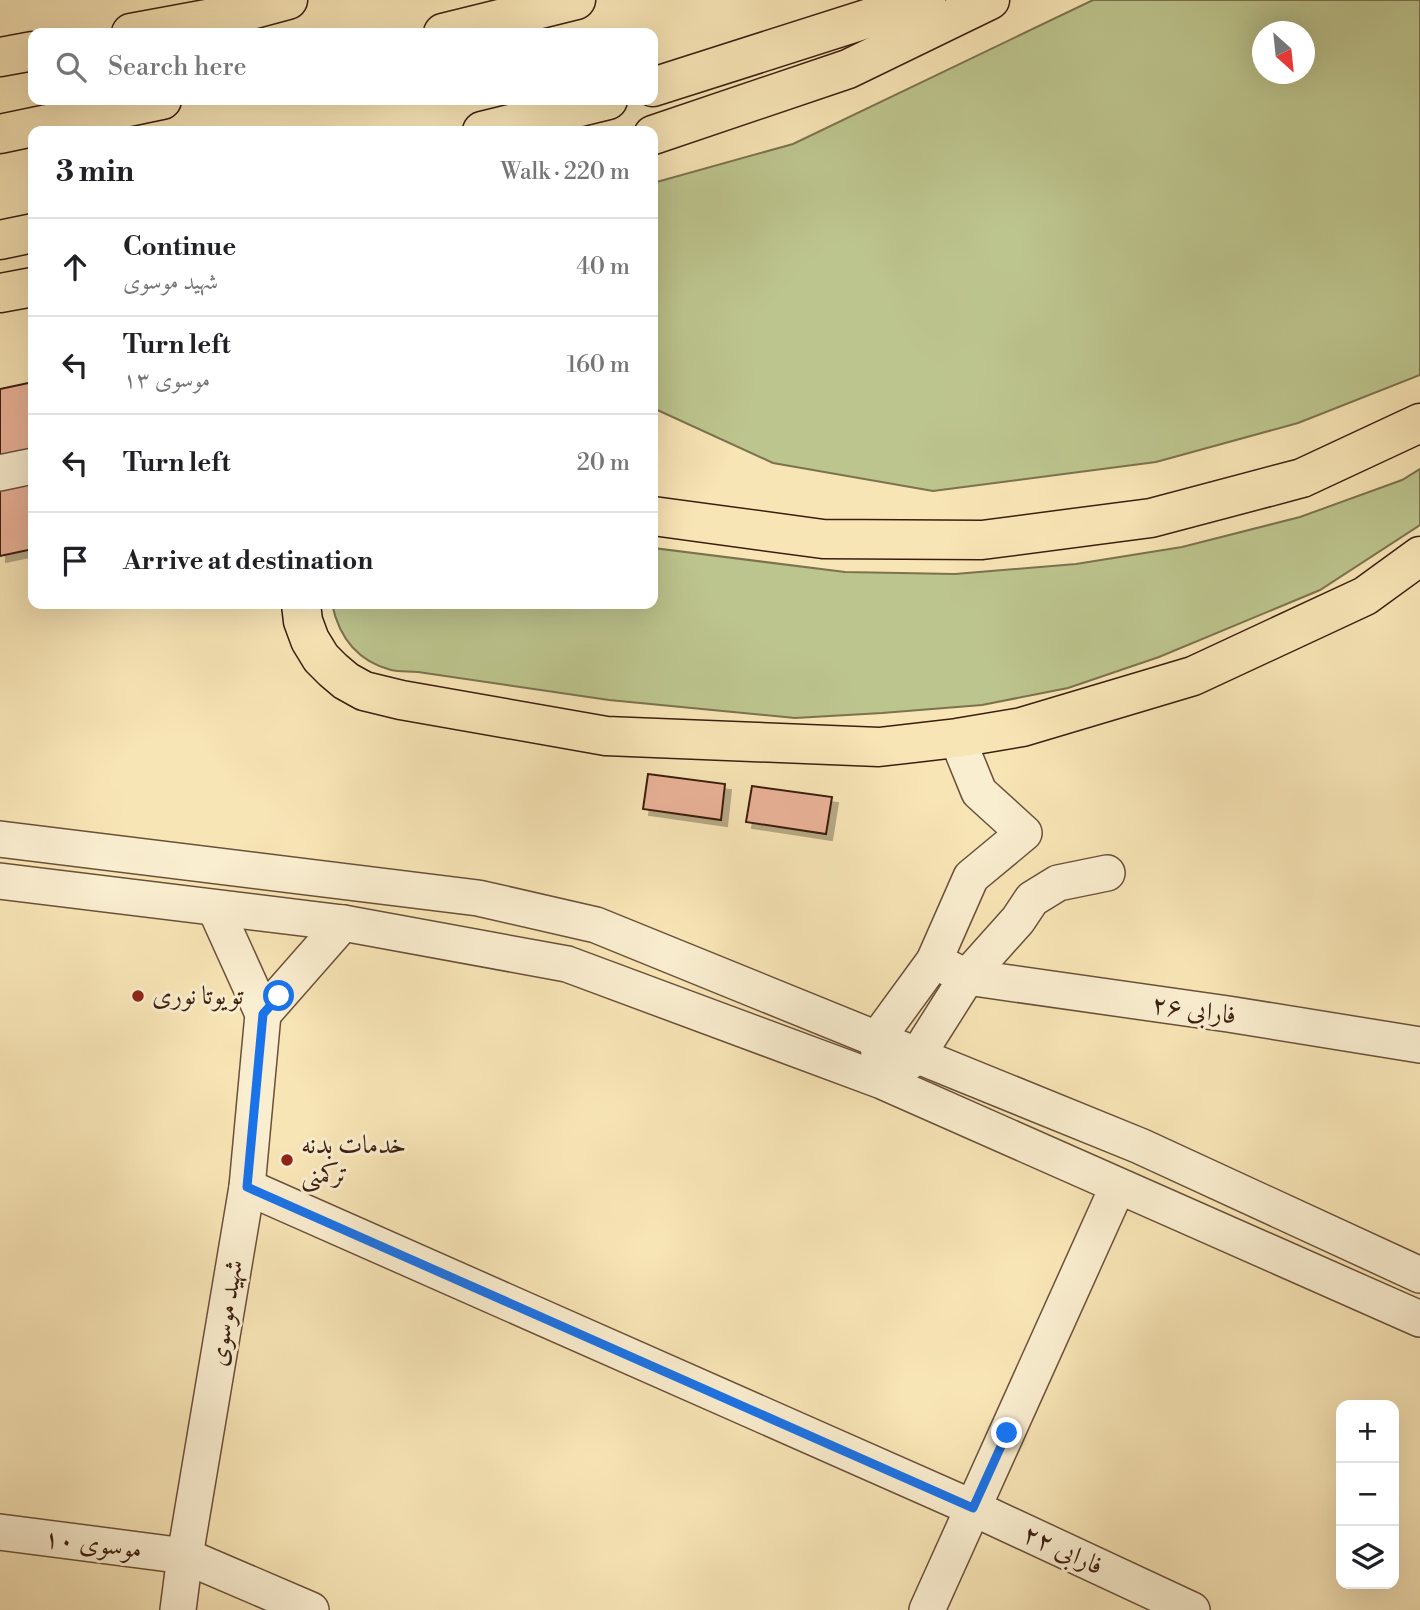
<!DOCTYPE html>
<html lang="en">
<head>
<meta charset="utf-8">
<style>
  :root { --surface:#fff; --page:#f6f6f6; --text:#202124; --muted:#757577; --line:#e0e0e0 }
  body { margin:0; font-family:"Libre Bodoni",Amiri,serif; background:var(--page); color:var(--text) }
  .controls { position:absolute; right:21px; bottom:21px; display:grid; overflow:hidden; border-radius:14px; box-shadow:0 7px 28px #0002 }
  .controls button { width:63px; height:63px; display:grid; place-items:center; padding:0; border:0; border-bottom:2px solid var(--line); background:var(--surface); color:var(--text); font:35px sans-serif }
  .compass { position:absolute; left:1252px; top:21px; width:63px; height:63px; border-radius:50%; background:var(--surface); box-shadow:0 7px 28px #0002; rotate:153deg }
  .stop { position:absolute; width:21px; height:21px; margin:-16px; border:5px solid #1a73e8; border-radius:50%; background:#fff }
  .stop.end { background:#1a73e8; border-color:#fff; box-shadow:0 2px 7px #0008 }
  .list { margin:0; padding:0; list-style:none }
  h2 { display:flex; justify-content:space-between; align-items:center; height:91px; margin:0; padding:0 28px; font-size:30px }
  h2 small { font-size:23px; font-weight:400; color:var(--muted) }
  .list li { display:grid; grid-template-columns:46px 1fr auto; gap:21px; align-items:center; box-sizing:border-box; height:98px; padding:0 28px; border-top:2px solid var(--line) }
  .list b { display:block; font-size:26px; white-space:nowrap }
  .list p { margin:0; font-size:23px; white-space:nowrap; color:var(--muted) }
  .list em { font-size:23px; font-style:normal; color:var(--muted) }
  .icon { flex:none; width:38px; height:38px; fill:none; stroke:currentColor; stroke-width:2; stroke-linecap:round; stroke-linejoin:round }
  .map { position:relative; flex:none; width:1420px; height:1610px; overflow:hidden }
  .search { position:absolute; background:var(--surface); box-shadow:0 7px 28px #0002; left:28px; top:28px; width:630px; height:77px; display:flex; align-items:center; gap:18px; box-sizing:border-box; padding:0 24px; border-radius:14px; color:var(--muted); font-size:26px }
  .panel { position:absolute; background:var(--surface); box-shadow:0 7px 28px #0002; left:28px; top:126px; width:630px; height:483px; border-radius:14px }
  .map>svg:first-child { display:block }
  .green { fill:#bdc58e; stroke:#7c724e; stroke-width:2; fill-rule:evenodd }
  .building { fill:#ebb399; stroke:#3b1e0f; stroke-width:2; filter:url(#shadow) }
  .lines { fill:none; stroke-linecap:round; stroke-linejoin:round }
  .minor-casing { stroke:#6a5039; stroke-width:38 }
  .major-casing { stroke:#3b1e0f; stroke-width:41 }
  .highway-casing { stroke:#3b1e0f; stroke-width:41 }
  .minor { stroke:#faeed0; stroke-width:35 }
  .major { stroke:#f8e5b6; stroke-width:38 }
  .highway { stroke:#f8e5b6; stroke-width:38 }
  .route { stroke:#1a73e8; stroke-width:9 }
  .poi-dot { fill:#8f2418; stroke:#faeed0; stroke-width:2.5 }
  .labels { text-anchor:middle; dominant-baseline:central; stroke-width:6; stroke-linejoin:round; paint-order:stroke }
  .poi-label { font-size:26px; fill:#3b1e0f; stroke:#faeed0; text-anchor:start }
  .street-label { font-size:26px; fill:#3b1e0f; stroke:#faeed0 }
</style>
</head>
<body>
<div class="map">
<svg width="1420" height="1610" viewBox="0 0 1420 1610">
  <defs>
    <filter id="shadow"><feDropShadow dx="6" dy="6" stdDeviation="0" flood-color="#0004"/></filter>
  </defs>
  <rect width="100%" height="100%" fill="#f8e5b6"/>
  <filter id="stains"><feTurbulence type="fractalNoise" baseFrequency=".00286" numOctaves="4"/><feColorMatrix values="0 0 0 0 .2 0 0 0 0 .09 0 0 0 0 .02 0 0 0 .5 -.17"/></filter>
  <radialGradient id="worn" r=".72"><stop offset=".6" stop-color="#630" stop-opacity="0"/><stop offset="1" stop-color="#630" stop-opacity=".3"/></radialGradient>
  <!-- green -->
  <g class="green">
    <path d="M1093,0H1420V375L1298,423L1156,462L933,491L773,463L653,408V183L793,144ZM1262,32H1304V74H1262Z"/>
    <path d="M1420,469V525L1320,590L1159,657L1068,688L982,705L882,713L795,718L609,700L418,672C409,671 399,672 391,670C357,661 339,637 332,604H653V548L845,572L955,574L1076,564L1182,547L1300,517L1402,480Z"/>
  </g>
  <!-- building -->
  <g class="building">
    <path d="M33,382V549L0,556V389Z"/>
    <path d="M648,774L725,784L721,820L643,809Z"/>
    <path d="M752,786L832,797L826,834L746,822Z"/>
  </g>
  <g class="lines">
    <!-- minor casing -->
    <g class="minor-casing">
      <g id="minor">
        <path d="M0,473L33,466"/>
        <path d="M0,839L478,898L596,925L1140,1146L1420,1275"/>
        <path d="M0,881L343,923L567,964L882,1081L1420,1319"/>
        <path d="M934,961L967,977L1228,1014L1420,1045"/>
        <path d="M263,1014L343,923"/>
        <path d="M880,1061L877,1039L934,961L971,877L1024,833L979,792L957,738"/>
        <path d="M899,1069L917,1056L967,977L1018,920L1032,899L1058,883L1107,873"/>
        <path d="M247,1187L973,1508L1192,1610"/>
        <path d="M0,1532L185,1556L311,1610"/>
        <path d="M178,1610L185,1556L247,1187L263,1014L215,908"/>
        <path d="M927,1610L1118,1186"/>
      </g>
    </g>
    <!-- major casing -->
    <g class="major-casing">
      <g id="major">
        <path d="M653,516L823,539L982,540L1151,518L1302,478L1420,423"/>
        <path d="M301,604L303,621L310,640L321,658L333,670L346,681L364,691L401,700L606,736L879,747L957,738L1022,727L1193,676L1365,596L1420,556"/>
      </g>
    </g>
    <!-- highway casing -->
    <g class="highway-casing">
      <g id="highway">
        <path d="M131,33L239,13L288,0"/>
        <path d="M443,33L576,0"/>
        <path d="M0,57L33,51"/>
        <path d="M653,87L926,0"/>
        <path d="M482,131L608,100"/>
        <path d="M0,134L162,100"/>
        <path d="M653,135L848,69L990,0"/>
        <path d="M0,240L33,233"/>
        <path d="M0,293L33,287"/>
      </g>
    </g>
    <!-- minor -->
    <use href="#minor" class="minor"/>
    <!-- major -->
    <use href="#major" class="major"/>
    <!-- highway -->
    <use href="#highway" class="highway"/>
  </g>
  <g class="lines">
    <!-- route -->
    <path class="route" d="M279,996L263,1014L247,1187L973,1508L1007,1433"/>
  </g>
  <!-- markers -->
  <g class="poi-dot">
    <circle cx="138" cy="996" r="7"/>
    <circle cx="287" cy="1160" r="7"/>
  </g>
  <g class="labels">
    <!-- poi labels -->
    <g class="poi-label">
      <text x="152" y="996">تویوتا نوری</text>
      <text x="301" y="1145">خدمات بدنه<tspan x="301" dy="30">ترکمنی</tspan></text>
    </g>
    <!-- street labels -->
    <g class="street-label">
      <text transform="translate(1194 1010) rotate(8)">فارابی ۲۶</text>
      <text transform="translate(226 1313) rotate(-81)">شهید موسوی</text>
      <text transform="translate(93 1544) rotate(7)">موسوی ۱۰</text>
      <text transform="translate(1063 1550) rotate(25)">فارابی ۲۲</text>
    </g>
  </g>
  <rect width="100%" height="100%" filter="url(#stains)"/>
  <rect width="100%" height="100%" fill="url(#worn)"/>
</svg>
<div class="controls">
<button>+</button>
<button>−</button>
<button><svg class="icon" aria-label="layers" viewBox="0 0 24 24"><path d="M12 4l9 5-9 5-9-5zM3 14l9 5 9-5"/></svg></button>
</div>
<svg class="compass" viewBox="-18 -18 36 36"><path d="M0-13l5 13h-10z" fill="#e53935"/><path d="M0 13l5-13h-10z" fill="#757577"/></svg>
<div class="stop" style="left:279px;top:996px"></div>
<div class="stop end" style="left:1007px;top:1433px"></div>
<div class="search"><svg class="icon" aria-label="search" viewBox="0 0 24 24"><circle cx="10" cy="10" r="6"/><path d="M15 15l6 6"/></svg>Search here</div>
<section class="panel">
<h2>3 min<small>Walk · 220 m</small></h2>
<ul class="list">
<li><svg class="icon" aria-label="ahead" viewBox="0 0 24 24"><path d="M12 20V5M6 11l6-6 6 6"/></svg><div><b>Continue</b><p>شهید موسوی</p></div><em>40 m</em></li>
<li><svg class="icon" aria-label="left" viewBox="0 0 24 24"><path d="M17 20v-9H6M10 6l-5 5 5 5"/></svg><div><b>Turn left</b><p>موسوی ۱۳</p></div><em>160 m</em></li>
<li><svg class="icon" aria-label="left" viewBox="0 0 24 24"><path d="M17 20v-9H6M10 6l-5 5 5 5"/></svg><div><b>Turn left</b></div><em>20 m</em></li>
<li><svg class="icon" aria-label="arrive" viewBox="0 0 24 24"><path d="M6 21V4h12l-3 4 3 4H6"/></svg><div><b>Arrive at destination</b></div></li>
</ul>
</section>
</div>
</body>
</html>
